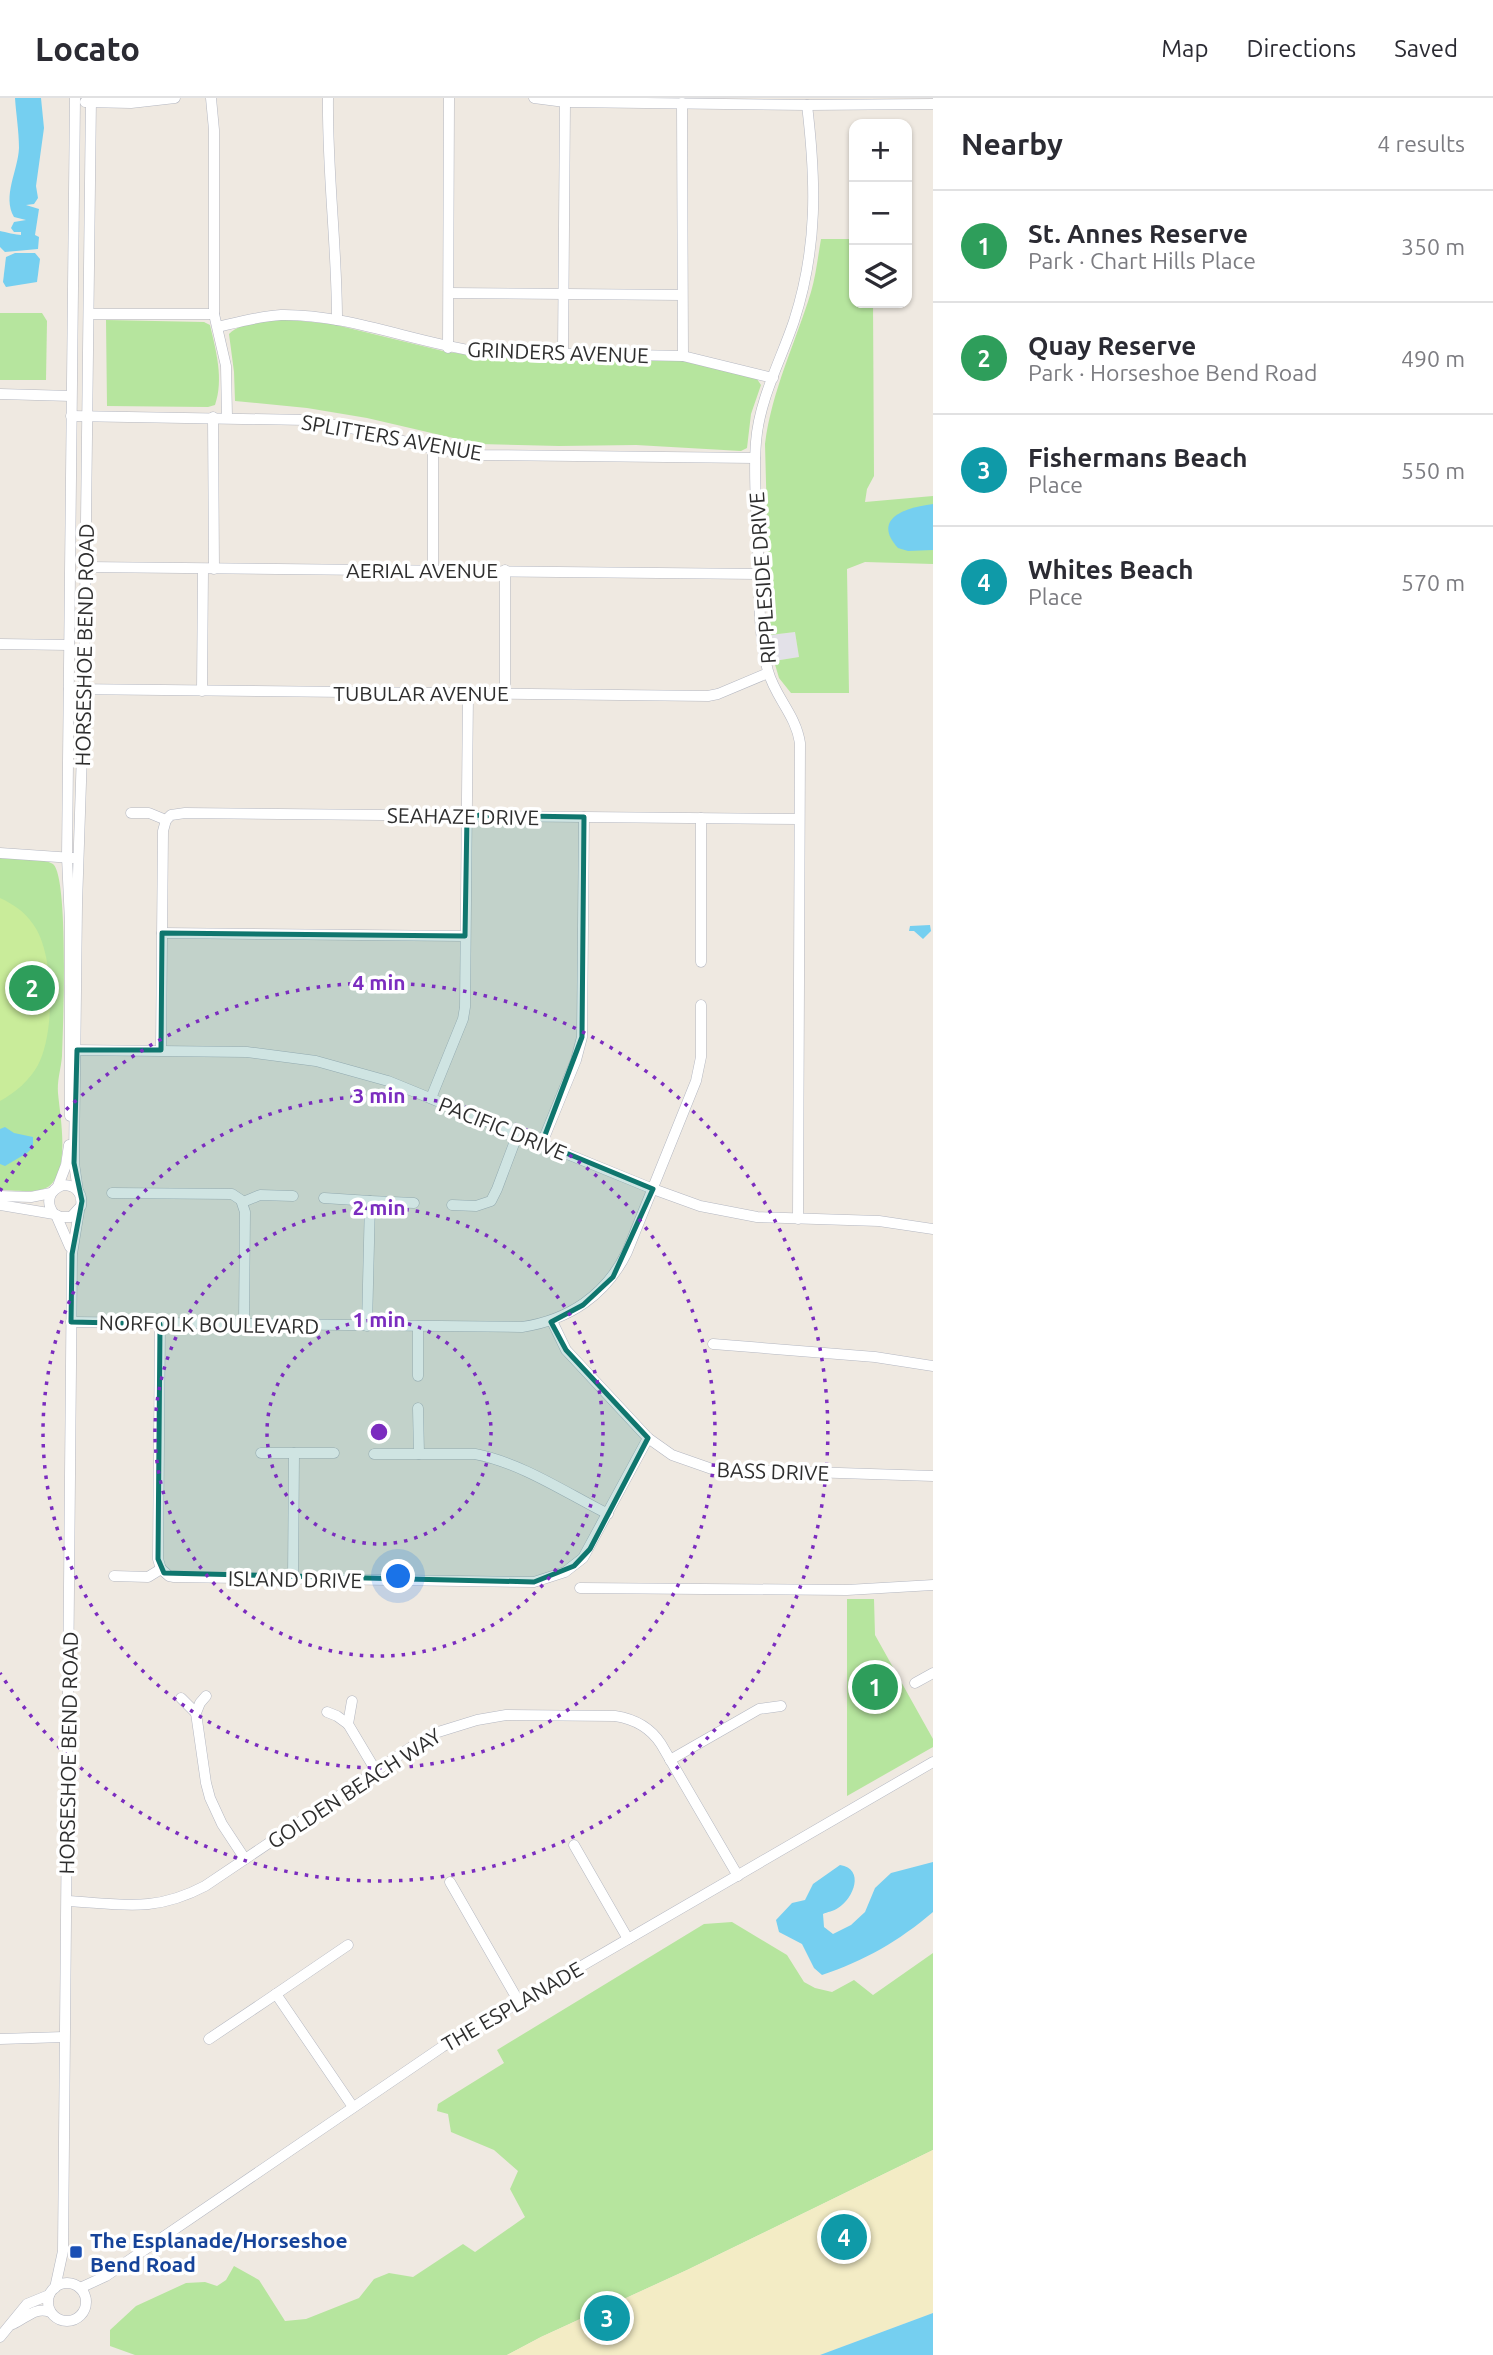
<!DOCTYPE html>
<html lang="en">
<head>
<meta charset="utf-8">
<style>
  :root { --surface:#fff; --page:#f7f7f7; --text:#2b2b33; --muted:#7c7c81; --line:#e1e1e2; --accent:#0b8043 }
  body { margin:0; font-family:Ubuntu,sans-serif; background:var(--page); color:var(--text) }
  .controls { position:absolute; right:21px; top:21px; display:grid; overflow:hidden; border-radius:14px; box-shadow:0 2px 5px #0004 }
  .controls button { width:63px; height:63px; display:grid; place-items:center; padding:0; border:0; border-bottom:2px solid var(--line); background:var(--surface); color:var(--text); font:35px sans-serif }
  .you { position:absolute; left:399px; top:1479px; width:24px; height:24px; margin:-18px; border:5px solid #fff; border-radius:50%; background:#1a73e8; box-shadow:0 0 0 10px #1a73e833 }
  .badge { display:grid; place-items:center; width:46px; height:46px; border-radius:50%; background:var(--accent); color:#fff; font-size:23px; font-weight:700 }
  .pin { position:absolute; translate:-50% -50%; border:4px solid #fff; box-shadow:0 2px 7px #0006 }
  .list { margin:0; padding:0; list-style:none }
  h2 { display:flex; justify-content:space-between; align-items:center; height:91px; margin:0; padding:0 28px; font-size:30px }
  h2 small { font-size:23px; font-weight:400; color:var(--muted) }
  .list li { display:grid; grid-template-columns:46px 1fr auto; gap:21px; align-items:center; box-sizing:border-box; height:112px; padding:0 28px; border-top:2px solid var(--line) }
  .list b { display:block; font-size:26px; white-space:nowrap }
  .list p { margin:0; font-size:23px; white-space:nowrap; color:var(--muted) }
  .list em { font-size:23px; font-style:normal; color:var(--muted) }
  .icon { flex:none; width:38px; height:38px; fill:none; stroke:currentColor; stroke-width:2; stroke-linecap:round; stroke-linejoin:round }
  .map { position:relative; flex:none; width:933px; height:2257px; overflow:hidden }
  header { display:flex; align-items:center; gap:42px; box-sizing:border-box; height:98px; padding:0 35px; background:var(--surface); border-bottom:2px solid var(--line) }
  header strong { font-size:33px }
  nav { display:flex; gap:38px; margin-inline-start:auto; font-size:24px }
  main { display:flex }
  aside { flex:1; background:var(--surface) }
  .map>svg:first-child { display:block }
  .industrial { fill:#e3e1e8 }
  .green { fill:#b6e59e }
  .sand { fill:#f3ecc5 }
  .pitch { fill:#c9ec9a }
  .water { fill:#75cff0 }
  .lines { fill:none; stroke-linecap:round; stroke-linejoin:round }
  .minor-casing { stroke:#b4b7c1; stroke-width:11 }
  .minor { stroke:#fff; stroke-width:10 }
  .marked { fill:#0f766e; fill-opacity:0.2; stroke:#0f766e; stroke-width:5; stroke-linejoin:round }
  .ring { fill:none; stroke:#7b2cbf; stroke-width:3.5; stroke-dasharray:3.5 7 }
  .transit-dot { fill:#1a4fb4; stroke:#fff; stroke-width:2.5 }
  .labels { text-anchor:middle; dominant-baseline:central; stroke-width:7; stroke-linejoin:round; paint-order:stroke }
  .street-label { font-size:21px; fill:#2e2e2e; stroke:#fff }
  .transit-label { font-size:21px; font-weight:bold; fill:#164399; stroke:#fff; text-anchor:start }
  .centre { fill:#7b2cbf; stroke:#fff; stroke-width:3.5 }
  .ring-label { font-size:21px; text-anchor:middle; font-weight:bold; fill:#7b2cbf; stroke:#fff; stroke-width:7; stroke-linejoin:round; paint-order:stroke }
</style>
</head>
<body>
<header>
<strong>Locato</strong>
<nav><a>Map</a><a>Directions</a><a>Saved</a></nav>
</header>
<main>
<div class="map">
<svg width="933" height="2257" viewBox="0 0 933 2257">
  <rect width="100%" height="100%" fill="#efe9e1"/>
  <!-- industrial -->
  <path class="industrial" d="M795,534L799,559L774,563L770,537Z"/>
  <!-- green -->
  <g class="green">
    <path d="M821,141H854V205H873L874,378L867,391L865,404L933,398V466L865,464L847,471L849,595H791L779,580L774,563L799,559L795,534L770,537L765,346C772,292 795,246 811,194C816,177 818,158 821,141Z"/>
    <path d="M0,215H42L47,223L46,282H0Z"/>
    <path d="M281,221L332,226L447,254L482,258L683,263L757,281L761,287L751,316L747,350L741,353L636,347L559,348L479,346L367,320L307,310L235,303L234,274L229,236C242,223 264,223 281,221Z"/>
    <path d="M106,222L204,224L210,227C216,253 224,281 215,307L208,309L107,308Z"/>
    <path d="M0,760C12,761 44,760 53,766C69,779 63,931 62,958C61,971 57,982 58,995C60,1018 71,1073 48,1089C36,1096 13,1092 0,1092Z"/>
    <path d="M847,1501H874L875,1537L933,1641V1649L847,1698Z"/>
    <path d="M732,1824L787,1857L804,1884L815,1890L832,1894L854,1882L873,1897L933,1855V2052L687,2172L541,2239L507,2257H135L110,2248V2232L136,2208L186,2185L205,2184L217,2188L226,2182L234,2168L259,2182L285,2223L306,2221L359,2200L374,2181L389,2175L413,2179L463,2146L475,2154L525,2119L510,2091L518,2073L494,2052L451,2034L448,2016L437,2013L438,2006L504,1965L497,1952L704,1826Z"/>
  </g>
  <!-- sand -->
  <path class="sand" d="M933,2052V2215L820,2257H507L541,2239L687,2172Z"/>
  <!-- pitch -->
  <path class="pitch" d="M0,800C13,806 25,814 33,826C55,856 55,935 38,967C30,982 15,995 0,1003Z"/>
  <!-- water -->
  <g class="water">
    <path d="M15,0H41L44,30L36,88L38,100L34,106L26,107L39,111L35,137L39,139L38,151L5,154L0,149V133C5,134 17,137 21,137V134H14L11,130L14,124L26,122L14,119C2,98 18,73 19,50C19,33 16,16 15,0Z"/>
    <path d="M15,155H35L40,161L37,184L6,189L3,184L6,159Z"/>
    <path d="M933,406V452L908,453L898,450C870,419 909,409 933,406Z"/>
    <path d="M930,827L931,833L923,841L914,833H909L910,828Z"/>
    <path d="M5,1029L14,1035L33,1039V1049L27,1055L5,1068L0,1066V1031Z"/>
    <path d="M933,1764V1814C899,1843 864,1863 822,1877L814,1870L802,1846L779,1834L776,1822L792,1805L805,1802L813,1786L840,1767C865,1771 854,1800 838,1810C834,1813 827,1814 823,1816L824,1829L833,1836L851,1827L865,1814L875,1790L891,1775Z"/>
    <path d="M933,2215V2257H820Z"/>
  </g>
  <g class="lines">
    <!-- minor casing -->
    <g class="minor-casing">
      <g id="minor">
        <path d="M211,0L214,32V216L226,268L227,319"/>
        <path d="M328,0C327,74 337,148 337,222"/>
        <path d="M534,0L565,4L807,7L933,6"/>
        <path d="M85,4L131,5L175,0"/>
        <path d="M682,5L683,258"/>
        <path d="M449,195L682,197"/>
        <path d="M89,216H214"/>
        <path d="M218,229C239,224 260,218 281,217C349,216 415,245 481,254L683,258L773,280"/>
        <path d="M448,250L449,0"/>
        <path d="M563,255L565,4"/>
        <path d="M0,296L71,298"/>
        <path d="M71,318L307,322L366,333L433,351L484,357L755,360"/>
        <path d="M213,319L214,471"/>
        <path d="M86,469L759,476"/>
        <path d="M433,472V351"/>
        <path d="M505,472V596"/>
        <path d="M0,546L69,547"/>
        <path d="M69,591L708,598L718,596L768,575"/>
        <path d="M202,593L203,471"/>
        <path d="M131,715H149L166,722L171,717L185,715L799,721"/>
        <path d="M701,720V864"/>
        <path d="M0,755L73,760"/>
        <path d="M162,835L465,838"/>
        <path d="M71,952L247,954L316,963L388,983L653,1091L700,1108L757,1119L879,1123L933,1131"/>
        <path d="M161,952L163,733L166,722"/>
        <path d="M431,1000L463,921L465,909L468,595"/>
        <path d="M70,1018V825L67,759L75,0"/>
        <path d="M542,1045L576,962L582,939L584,719"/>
        <path d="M58,1088L66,1067L69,1047"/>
        <path d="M78,1093L74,1065L77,807L84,592L91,0"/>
        <path d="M112,1095L232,1096L241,1102L245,1114L244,1226"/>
        <path d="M0,1098L31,1099L51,1095"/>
        <path d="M324,1100L370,1103L367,1228"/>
        <path d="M370,1103L414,1105"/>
        <path d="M243,1104L260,1097L293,1098"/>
        <path d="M0,1107L54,1116L61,1119H71L81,1108C83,1095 76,1087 63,1087C49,1092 45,1104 54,1116"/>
        <path d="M452,1107L476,1108L491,1103L497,1091L518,1035"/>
        <path d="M56,1117L70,1149"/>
        <path d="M798,1121L800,645C796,617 775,599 768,573C757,534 760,490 758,451C757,416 753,379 756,344C759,302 781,262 794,223C818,149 816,83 807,7"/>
        <path d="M552,1223L566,1252L648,1340L672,1357L712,1371L933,1378"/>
        <path d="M71,1224L522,1229C569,1222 606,1197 627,1154L696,983L701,959V907"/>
        <path d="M160,1226L158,1461L161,1471"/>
        <path d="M713,1246L875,1259L933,1268"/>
        <path d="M418,1278V1228"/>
        <path d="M418,1310L419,1356"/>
        <path d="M261,1355H294L293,1481"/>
        <path d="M294,1355H334"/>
        <path d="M374,1356H475C522,1365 566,1395 608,1416"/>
        <path d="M114,1478L148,1479L161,1471L169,1478L174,1479L534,1484L565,1474L583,1460L648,1340"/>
        <path d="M580,1490L847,1492L933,1487"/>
        <path d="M915,1585L933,1575"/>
        <path d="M206,1598L200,1605L196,1615L206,1685L210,1700L222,1726L245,1761"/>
        <path d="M181,1600L196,1615"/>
        <path d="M352,1603L348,1626L376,1673"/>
        <path d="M327,1614L337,1618L348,1626"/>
        <path d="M670,1662L759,1611L781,1608"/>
        <path d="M574,1747L628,1841"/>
        <path d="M450,1784L519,1904"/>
        <path d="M67,1803C122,1806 154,1815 205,1788L410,1650L435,1635L477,1622L506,1617L615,1618C635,1621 650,1629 661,1646L738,1778"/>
        <path d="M276,1896L348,1847"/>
        <path d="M0,1941L64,1939"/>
        <path d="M209,1941L276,1896L353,2009"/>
        <circle cx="67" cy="2204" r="19"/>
        <path d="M55,2190L63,2153L72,1156L79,1113"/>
        <path d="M80,2190L106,2178L442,1949L933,1664"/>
        <path d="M13,2226C26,2220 36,2208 50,2214"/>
        <path d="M0,2239L27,2206L49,2197"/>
      </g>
    </g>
    <!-- minor -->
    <use href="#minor" class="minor"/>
  </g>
  <!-- marked area -->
  <path class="marked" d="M467,717L584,719L582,939L542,1045L653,1091L613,1179L583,1207L551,1224L566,1252L648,1340L590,1451L574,1468L534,1484L164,1475L158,1461L160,1226L71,1224L72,1156L82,1103L74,1065L77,952H161L162,835L465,838Z"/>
  <!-- distance rings -->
  <g class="ring">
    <circle cx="379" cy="1334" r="112"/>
    <circle cx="379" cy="1334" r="224"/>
    <circle cx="379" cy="1334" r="336"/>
    <path d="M0 1093A449 449 0 1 1 0 1575"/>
  </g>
  <!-- markers -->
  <rect class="transit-dot" x="69" y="2147" width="14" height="14" rx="3.5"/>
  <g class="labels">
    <!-- street labels -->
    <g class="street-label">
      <text transform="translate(558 254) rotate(2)">GRINDERS AVENUE</text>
      <text transform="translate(392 339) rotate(10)">SPLITTERS AVENUE</text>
      <text x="422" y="472">AERIAL AVENUE</text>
      <text transform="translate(762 480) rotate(-94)">RIPPLESIDE DRIVE</text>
      <text transform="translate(84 547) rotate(-89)">HORSESHOE BEND ROAD</text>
      <text x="421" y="595">TUBULAR AVENUE</text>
      <text transform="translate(463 718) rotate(1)">SEAHAZE DRIVE</text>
      <text transform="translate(503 1030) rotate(22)">PACIFIC DRIVE</text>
      <text transform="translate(209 1226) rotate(1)">NORFOLK BOULEVARD</text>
      <text transform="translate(773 1373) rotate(2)">BASS DRIVE</text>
      <text transform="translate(295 1481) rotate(1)">ISLAND DRIVE</text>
      <text transform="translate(68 1655) rotate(-89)">HORSESHOE BEND ROAD</text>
      <text transform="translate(354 1690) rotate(-33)">GOLDEN BEACH WAY</text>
      <text transform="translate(512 1908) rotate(-30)">THE ESPLANADE</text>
    </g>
    <!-- transit labels -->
    <g class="transit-label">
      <text x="90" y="2142">The Esplanade/Horseshoe<tspan x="90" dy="24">Bend Road</tspan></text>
    </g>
  </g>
  <circle cx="379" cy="1334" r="10" class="centre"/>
  <g class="ring-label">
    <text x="379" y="892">4 min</text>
    <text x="379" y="1005">3 min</text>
    <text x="379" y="1117">2 min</text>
    <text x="379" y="1229">1 min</text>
  </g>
</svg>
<div class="controls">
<button>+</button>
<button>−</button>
<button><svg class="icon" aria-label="layers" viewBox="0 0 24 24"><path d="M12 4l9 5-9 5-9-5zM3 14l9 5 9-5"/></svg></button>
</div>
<div class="you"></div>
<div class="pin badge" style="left:875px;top:1589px;background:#2e9e5b">1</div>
<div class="pin badge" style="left:32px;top:890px;background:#2e9e5b">2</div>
<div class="pin badge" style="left:607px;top:2220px;background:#0f9aa8">3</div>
<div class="pin badge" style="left:844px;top:2139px;background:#0f9aa8">4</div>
</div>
<aside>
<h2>Nearby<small>4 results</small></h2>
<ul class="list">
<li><span class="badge" style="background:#2e9e5b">1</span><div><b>St. Annes Reserve</b><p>Park · Chart Hills Place</p></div><em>350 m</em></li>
<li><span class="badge" style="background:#2e9e5b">2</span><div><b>Quay Reserve</b><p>Park · Horseshoe Bend Road</p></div><em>490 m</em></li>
<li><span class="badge" style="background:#0f9aa8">3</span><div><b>Fishermans Beach</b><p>Place</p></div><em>550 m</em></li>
<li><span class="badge" style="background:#0f9aa8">4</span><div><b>Whites Beach</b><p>Place</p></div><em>570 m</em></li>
</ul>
</aside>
</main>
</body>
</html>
